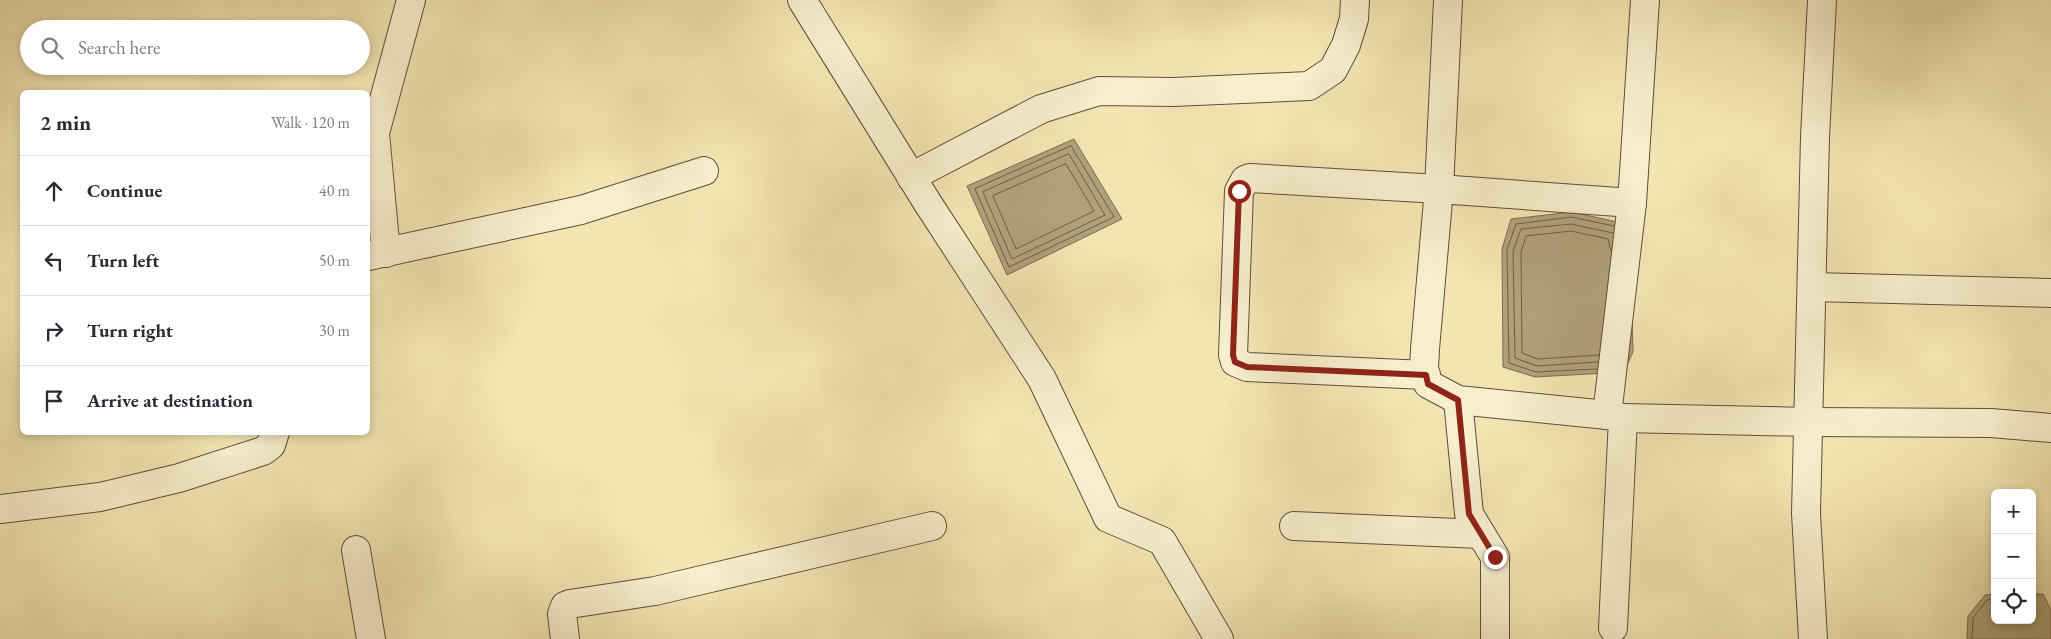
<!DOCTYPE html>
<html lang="en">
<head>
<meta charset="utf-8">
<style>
  :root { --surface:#fff; --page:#f2f2f3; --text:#2b2b33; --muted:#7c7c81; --line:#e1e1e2 }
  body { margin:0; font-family:"EB Garamond",serif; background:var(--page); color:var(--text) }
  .controls { position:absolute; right:15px; bottom:15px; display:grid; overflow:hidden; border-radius:8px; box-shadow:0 2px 8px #0003 }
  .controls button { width:45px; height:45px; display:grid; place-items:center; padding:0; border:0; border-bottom:1px solid var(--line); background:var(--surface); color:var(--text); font:25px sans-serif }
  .stop { position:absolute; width:15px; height:15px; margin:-11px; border:4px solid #8f2418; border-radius:50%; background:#fff }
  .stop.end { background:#8f2418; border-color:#fff; box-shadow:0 1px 5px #0008 }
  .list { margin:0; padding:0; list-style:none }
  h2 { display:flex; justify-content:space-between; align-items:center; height:65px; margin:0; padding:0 20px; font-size:21px }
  h2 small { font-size:16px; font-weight:400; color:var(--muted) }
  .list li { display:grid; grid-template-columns:32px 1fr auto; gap:15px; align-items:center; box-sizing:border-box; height:70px; padding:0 20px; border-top:1px solid var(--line) }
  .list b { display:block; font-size:19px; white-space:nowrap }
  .list em { font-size:16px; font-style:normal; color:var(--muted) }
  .icon { flex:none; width:28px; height:28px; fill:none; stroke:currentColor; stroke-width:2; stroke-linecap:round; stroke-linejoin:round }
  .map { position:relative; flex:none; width:2051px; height:639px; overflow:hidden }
  .search { position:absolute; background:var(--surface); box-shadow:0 2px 8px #0003; left:20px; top:20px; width:350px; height:55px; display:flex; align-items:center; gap:12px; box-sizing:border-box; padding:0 18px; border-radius:28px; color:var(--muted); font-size:19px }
  .panel { position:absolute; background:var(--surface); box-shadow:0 2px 8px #0003; left:20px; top:90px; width:350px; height:345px; border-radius:8px }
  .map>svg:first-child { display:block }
  .water { fill:#afa17b; stroke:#7b6c50 }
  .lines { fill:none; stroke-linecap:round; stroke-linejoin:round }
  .shore { stroke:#6e5e45; stroke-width:1 }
  .minor-casing { stroke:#5e4e38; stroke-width:30 }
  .minor { stroke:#f7eecd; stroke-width:28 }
  .route { stroke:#8f2418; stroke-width:6 }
</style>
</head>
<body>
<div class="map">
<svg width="2051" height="639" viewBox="0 0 2051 639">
  <rect width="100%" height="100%" fill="#f2e5b2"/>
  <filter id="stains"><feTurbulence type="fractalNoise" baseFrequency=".004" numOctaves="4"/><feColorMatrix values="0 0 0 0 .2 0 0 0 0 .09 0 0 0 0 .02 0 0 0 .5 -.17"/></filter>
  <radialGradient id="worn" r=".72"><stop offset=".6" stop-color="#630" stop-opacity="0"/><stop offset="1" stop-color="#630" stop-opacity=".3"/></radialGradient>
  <!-- water -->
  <g class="water">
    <path d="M1074,139L1122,219L1007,275L967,186Z"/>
    <path d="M1572,212L1622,223L1630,241L1633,352L1624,372L1535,377L1503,367L1502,249L1511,219Z"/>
    <path d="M1995,594V620H2032V594H2043L2051,610V639H1967L1968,616L1985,595Z"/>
  </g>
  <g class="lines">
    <!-- shore -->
    <g class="shore">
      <path d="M1071,146L1114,217L1009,267L975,189Z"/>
      <path d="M1069,154L1105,215L1012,259L983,192Z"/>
      <path d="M1066,164L1094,211L1016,249L993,196Z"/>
      <path d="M1599,355L1538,359L1522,353L1521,252L1526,236L1571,231L1608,239L1611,251"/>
      <path d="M1598,362L1537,366L1515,358L1513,251L1521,229L1571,224L1613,233"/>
      <path d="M1597,369L1536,372L1509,363L1507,250L1516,224L1571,217L1614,226"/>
      <path d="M1972,639L1973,618L1987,600L1995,599"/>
    </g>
    <!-- minor casing -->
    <g class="minor-casing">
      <g id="minor">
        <path d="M802,0L927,202L1042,379L1108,518L1162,541L1219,639"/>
        <path d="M911,177L1041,109L1099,91L1173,92L1309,86L1333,70L1346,45L1354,19L1355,0"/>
        <path d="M386,253L375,133L411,0"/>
        <path d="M368,256L581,210L704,171"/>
        <path d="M1812,287L2051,293"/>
        <path d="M1426,375L1247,367L1235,362L1233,355L1239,191L1245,180L1250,178L1439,189L1448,0"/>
        <path d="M1458,400L1469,514L1495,557V639"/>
        <path d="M1607,415L1458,400L1428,384L1424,369L1425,349L1439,189L1632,203"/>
        <path d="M1623,418L1809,422L1991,423L2051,428"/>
        <path d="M0,509L100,497L179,478L263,451L271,445L275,432"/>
        <path d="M1294,526L1481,534"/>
        <path d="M356,550L371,639"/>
        <path d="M1613,628L1623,418L1607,415L1632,203L1645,0"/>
        <path d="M565,639L562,614L565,606L570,604L655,591L932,526"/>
        <path d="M1813,639L1806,513L1815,137L1822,0"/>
      </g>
    </g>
    <!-- minor -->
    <use href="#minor" class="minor"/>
  </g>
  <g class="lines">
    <!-- route -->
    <path class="route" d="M1239,191L1233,355L1235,362L1247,367L1426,375L1428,384L1458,400L1469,514L1495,557"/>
  </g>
  <rect width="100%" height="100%" filter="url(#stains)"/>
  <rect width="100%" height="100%" fill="url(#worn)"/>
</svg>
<div class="controls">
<button>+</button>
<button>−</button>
<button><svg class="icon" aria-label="locate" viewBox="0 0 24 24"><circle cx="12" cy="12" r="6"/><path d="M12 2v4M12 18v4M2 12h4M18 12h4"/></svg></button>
</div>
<div class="stop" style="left:1239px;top:191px"></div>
<div class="stop end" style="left:1495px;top:557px"></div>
<div class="search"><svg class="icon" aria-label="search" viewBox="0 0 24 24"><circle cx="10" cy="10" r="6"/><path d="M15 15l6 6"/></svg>Search here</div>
<section class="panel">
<h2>2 min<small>Walk · 120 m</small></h2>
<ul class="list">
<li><svg class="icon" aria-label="ahead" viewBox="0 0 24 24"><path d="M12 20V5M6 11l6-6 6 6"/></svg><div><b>Continue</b></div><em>40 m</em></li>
<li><svg class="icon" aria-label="left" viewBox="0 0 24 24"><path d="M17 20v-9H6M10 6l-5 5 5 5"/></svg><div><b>Turn left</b></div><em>50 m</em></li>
<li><svg class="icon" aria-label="right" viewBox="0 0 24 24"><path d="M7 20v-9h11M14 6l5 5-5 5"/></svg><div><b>Turn right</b></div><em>30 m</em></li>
<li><svg class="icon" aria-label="arrive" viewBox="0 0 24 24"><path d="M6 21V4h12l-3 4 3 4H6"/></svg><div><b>Arrive at destination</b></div></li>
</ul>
</section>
</div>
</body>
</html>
